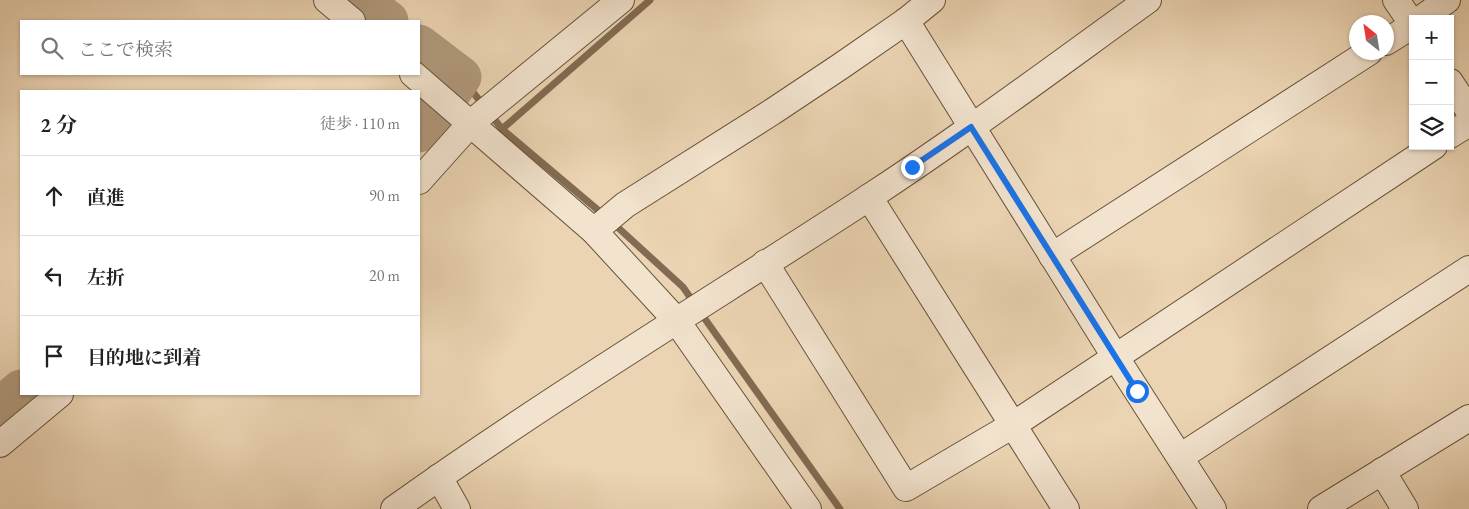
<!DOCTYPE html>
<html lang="ja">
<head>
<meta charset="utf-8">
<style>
  :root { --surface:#fff; --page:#f6f6f6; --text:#222; --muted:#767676; --line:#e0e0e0 }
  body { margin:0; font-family:"EB Garamond","Noto Serif JP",serif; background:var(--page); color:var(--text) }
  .controls { position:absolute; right:15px; top:15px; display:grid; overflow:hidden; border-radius:0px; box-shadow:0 1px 4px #0004 }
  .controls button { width:45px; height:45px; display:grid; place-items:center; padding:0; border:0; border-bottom:1px solid var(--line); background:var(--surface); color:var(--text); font:25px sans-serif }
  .compass { position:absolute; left:1349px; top:15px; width:45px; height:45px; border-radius:50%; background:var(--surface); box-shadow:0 1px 4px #0004; rotate:330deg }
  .stop { position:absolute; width:15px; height:15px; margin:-11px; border:4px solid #1a73e8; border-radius:50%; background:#fff }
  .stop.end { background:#1a73e8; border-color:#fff; box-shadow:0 1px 5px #0008 }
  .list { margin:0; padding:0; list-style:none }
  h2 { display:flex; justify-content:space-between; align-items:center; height:65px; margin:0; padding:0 20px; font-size:21px }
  h2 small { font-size:16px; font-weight:400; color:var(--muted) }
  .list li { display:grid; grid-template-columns:32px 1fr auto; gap:15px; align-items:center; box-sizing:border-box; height:80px; padding:0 20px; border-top:1px solid var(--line) }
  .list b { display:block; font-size:19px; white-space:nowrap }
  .list em { font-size:16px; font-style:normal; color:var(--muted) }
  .icon { flex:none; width:28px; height:28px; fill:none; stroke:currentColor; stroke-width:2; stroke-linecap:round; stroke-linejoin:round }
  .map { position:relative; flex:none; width:1469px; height:509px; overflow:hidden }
  .search { position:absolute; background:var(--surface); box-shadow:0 1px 4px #0004; left:20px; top:20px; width:400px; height:55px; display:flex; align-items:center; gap:12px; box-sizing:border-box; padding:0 18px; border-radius:0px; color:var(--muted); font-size:19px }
  .panel { position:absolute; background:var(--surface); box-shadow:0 1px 4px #0004; left:20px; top:90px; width:400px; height:305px; border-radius:0px }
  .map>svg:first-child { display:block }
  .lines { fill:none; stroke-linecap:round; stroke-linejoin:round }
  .stream { stroke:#826b52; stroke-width:7 }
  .river { stroke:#b0997c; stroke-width:41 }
  .minor-casing { stroke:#68523a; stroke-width:28 }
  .minor { stroke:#f2e3ce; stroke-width:26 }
  .route { stroke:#1a73e8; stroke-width:6 }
</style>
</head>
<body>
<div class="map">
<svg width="1469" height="509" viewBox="0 0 1469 509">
  <rect width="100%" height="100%" fill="#ebd4b3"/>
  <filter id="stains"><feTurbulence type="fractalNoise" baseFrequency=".004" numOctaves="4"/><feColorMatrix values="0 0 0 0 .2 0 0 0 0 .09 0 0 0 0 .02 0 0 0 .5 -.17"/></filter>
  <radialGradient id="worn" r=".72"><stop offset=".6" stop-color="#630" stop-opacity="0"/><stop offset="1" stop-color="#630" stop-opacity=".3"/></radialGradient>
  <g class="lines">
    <!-- stream -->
    <g class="stream">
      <path d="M461,77L502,129L605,216"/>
      <path d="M502,129L650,0"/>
      <path d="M613,223L683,287L694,303"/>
      <path d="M700,312L840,509"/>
    </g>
    <!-- river -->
    <g class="river">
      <path d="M361,0L388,21"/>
      <path d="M419,45L461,77L453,89"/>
      <path d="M419,132L438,108"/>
      <path d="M0,408L21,390"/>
    </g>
    <!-- minor casing -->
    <g class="minor-casing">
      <g id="minor">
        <path d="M327,0L352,21"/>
        <path d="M1396,0L1413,25"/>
        <path d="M1421,19L1447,0"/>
        <path d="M906,21L1116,358L1213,509"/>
        <path d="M1386,42L1413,25"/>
        <path d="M413,74L594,231L676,320L808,509"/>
        <path d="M1450,82L1469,111"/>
        <path d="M1450,135L1469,123"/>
        <path d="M419,181L471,123L621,0"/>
        <path d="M869,197L1066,509"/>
        <path d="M594,231L625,205L772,112L841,66L906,21L932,0"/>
        <path d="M1052,256L1369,52"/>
        <path d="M765,263L906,488L1013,425L1434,146"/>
        <path d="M0,444L60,394"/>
        <path d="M1180,457L1469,269"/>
        <path d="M1382,471L1405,509"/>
        <path d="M439,477L457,509"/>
        <path d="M394,509C548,399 710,301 868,198C964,135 1055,67 1148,0"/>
        <path d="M1321,509L1469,418"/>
      </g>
    </g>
    <!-- minor -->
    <use href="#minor" class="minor"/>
  </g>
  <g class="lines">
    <!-- route -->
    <path class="route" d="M912,167L971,127L1137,391"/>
  </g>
  <rect width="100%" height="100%" filter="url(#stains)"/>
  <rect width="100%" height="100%" fill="url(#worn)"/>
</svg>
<div class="controls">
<button>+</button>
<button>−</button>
<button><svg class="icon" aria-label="layers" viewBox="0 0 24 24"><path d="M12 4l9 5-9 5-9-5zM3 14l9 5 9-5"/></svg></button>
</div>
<svg class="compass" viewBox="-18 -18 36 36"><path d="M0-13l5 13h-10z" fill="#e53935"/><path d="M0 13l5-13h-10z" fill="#767676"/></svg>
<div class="stop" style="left:1137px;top:391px"></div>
<div class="stop end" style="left:912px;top:167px"></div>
<div class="search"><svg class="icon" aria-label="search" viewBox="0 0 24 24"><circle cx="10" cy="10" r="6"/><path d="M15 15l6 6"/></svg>ここで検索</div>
<section class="panel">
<h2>2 分<small>徒歩 · 110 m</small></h2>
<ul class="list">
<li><svg class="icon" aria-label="ahead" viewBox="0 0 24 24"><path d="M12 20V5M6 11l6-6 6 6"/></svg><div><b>直進</b></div><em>90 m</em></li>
<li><svg class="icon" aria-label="left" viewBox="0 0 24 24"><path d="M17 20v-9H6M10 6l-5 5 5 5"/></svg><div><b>左折</b></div><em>20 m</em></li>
<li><svg class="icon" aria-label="arrive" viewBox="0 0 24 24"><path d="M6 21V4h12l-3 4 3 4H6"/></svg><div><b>目的地に到着</b></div></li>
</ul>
</section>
</div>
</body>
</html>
